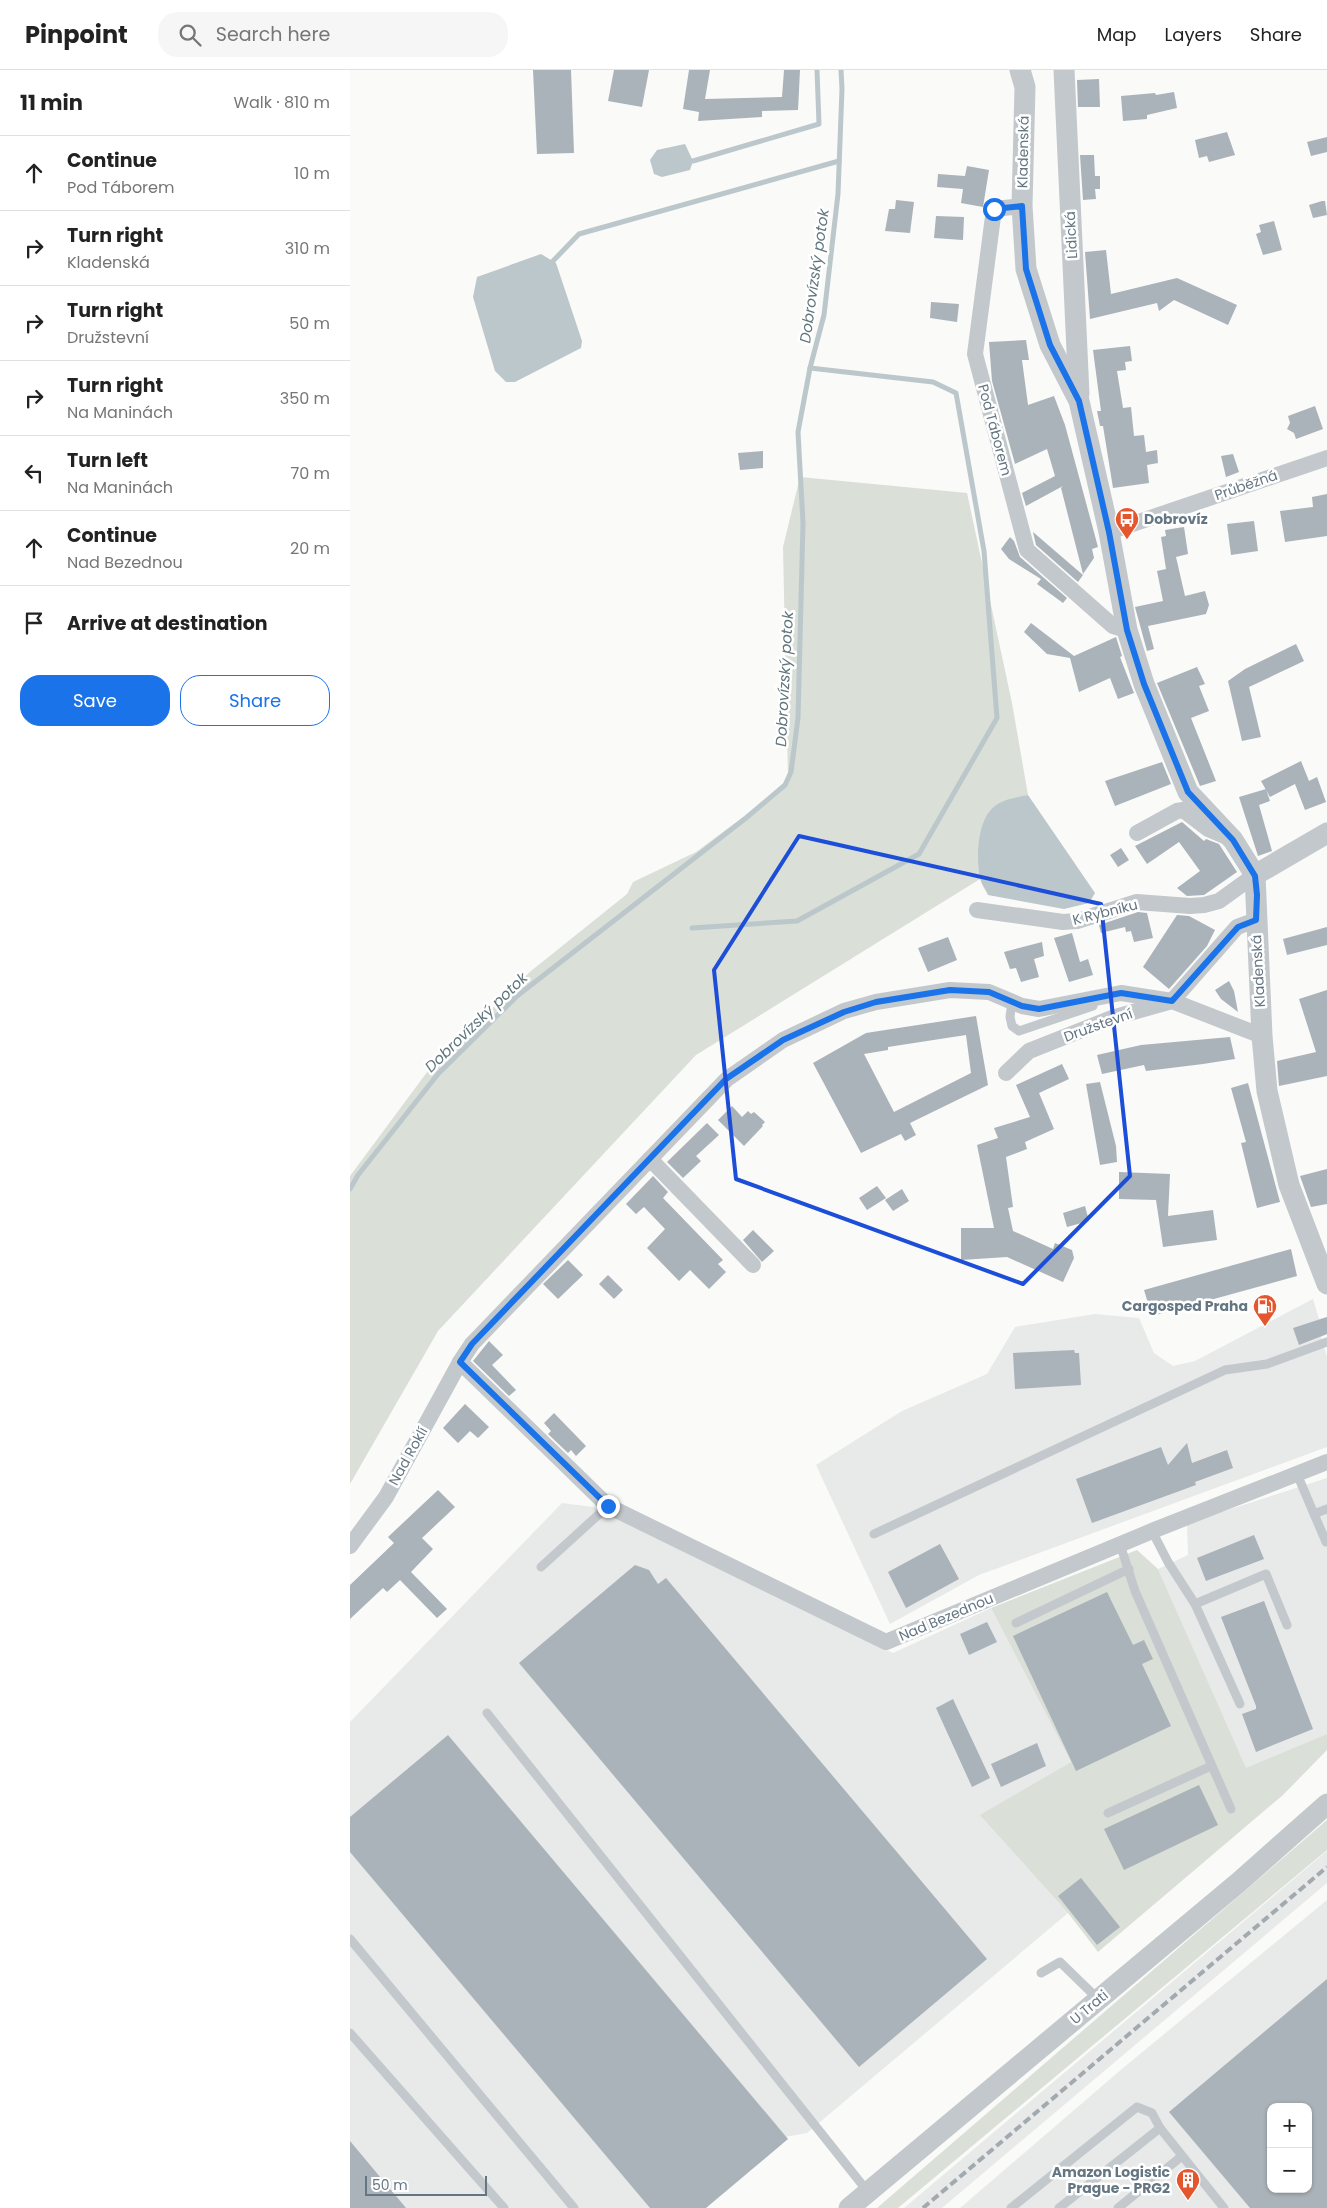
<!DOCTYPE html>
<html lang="en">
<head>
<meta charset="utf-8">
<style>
  :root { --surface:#fff; --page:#f6f6f6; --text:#222; --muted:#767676; --line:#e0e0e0; --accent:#1a73e8 }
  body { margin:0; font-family:Poppins,sans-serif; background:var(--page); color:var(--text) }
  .controls { position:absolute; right:15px; bottom:15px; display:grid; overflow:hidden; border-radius:10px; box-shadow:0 1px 4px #0004 }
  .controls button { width:45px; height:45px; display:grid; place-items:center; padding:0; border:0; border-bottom:1px solid var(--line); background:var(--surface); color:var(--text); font:25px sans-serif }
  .scale { position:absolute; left:15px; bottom:12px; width:122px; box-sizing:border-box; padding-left:5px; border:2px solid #657683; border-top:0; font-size:14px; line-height:18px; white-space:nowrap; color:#657683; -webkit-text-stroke:4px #fff; paint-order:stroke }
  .stop { position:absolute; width:15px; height:15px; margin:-11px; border:4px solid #1a73e8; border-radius:50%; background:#fff }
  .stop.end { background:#1a73e8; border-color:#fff; box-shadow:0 1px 5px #0008 }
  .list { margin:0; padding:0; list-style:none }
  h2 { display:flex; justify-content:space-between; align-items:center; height:65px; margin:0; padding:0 20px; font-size:21px }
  h2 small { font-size:16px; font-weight:400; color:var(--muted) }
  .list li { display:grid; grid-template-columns:32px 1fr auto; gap:15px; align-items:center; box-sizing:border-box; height:75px; padding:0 20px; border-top:1px solid var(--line) }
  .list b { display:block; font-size:19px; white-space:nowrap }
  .list p { margin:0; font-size:16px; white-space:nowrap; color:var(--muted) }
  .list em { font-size:16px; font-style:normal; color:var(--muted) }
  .actions { display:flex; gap:10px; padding:15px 20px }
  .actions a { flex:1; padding:11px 0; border:1px solid var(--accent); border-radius:20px; text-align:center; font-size:18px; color:var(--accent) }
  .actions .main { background:var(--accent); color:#fff }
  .icon { flex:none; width:28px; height:28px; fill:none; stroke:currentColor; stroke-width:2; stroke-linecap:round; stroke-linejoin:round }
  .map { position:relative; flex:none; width:977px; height:2138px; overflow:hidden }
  header { display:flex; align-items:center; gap:30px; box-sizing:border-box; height:70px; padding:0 25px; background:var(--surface); border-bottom:1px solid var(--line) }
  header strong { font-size:24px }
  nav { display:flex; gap:28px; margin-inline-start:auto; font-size:18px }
  .search { width:350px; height:45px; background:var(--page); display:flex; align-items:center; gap:12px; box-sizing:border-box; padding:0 18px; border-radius:20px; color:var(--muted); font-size:19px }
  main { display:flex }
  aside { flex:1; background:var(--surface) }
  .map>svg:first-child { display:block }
  .built { fill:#e8e9e9; fill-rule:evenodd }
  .green { fill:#dadfd7 }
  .water { fill:#bbc7cb }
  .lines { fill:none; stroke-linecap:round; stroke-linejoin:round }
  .stream { stroke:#bbc7cb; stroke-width:5 }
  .building { fill:#aab3b9; fill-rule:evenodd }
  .service { stroke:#c3c8cc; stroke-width:9 }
  .minor { stroke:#c3c8cc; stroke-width:16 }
  .tertiary { stroke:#c3c8cc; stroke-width:21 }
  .rail { stroke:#a2aab0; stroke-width:4; stroke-dasharray:8 4; stroke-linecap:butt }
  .route { stroke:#1a73e8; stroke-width:6 }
  .marked { fill:none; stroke:#1d4ed8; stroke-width:4; stroke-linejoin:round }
  .labels { text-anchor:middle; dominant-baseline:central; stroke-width:5; stroke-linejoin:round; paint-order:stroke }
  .street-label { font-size:14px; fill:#657683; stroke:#fff }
  .poi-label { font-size:14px; font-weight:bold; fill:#657683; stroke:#fff; text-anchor:end }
  .water-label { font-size:15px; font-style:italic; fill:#60757c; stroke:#fff }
</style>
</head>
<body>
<header>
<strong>Pinpoint</strong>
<div class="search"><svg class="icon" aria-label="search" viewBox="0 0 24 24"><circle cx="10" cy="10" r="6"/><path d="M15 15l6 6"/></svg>Search here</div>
<nav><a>Map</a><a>Layers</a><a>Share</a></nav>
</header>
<main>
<aside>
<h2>11 min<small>Walk · 810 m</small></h2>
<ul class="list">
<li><svg class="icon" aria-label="ahead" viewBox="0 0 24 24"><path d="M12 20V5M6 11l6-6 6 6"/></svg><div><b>Continue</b><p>Pod Táborem</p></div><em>10 m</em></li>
<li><svg class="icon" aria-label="right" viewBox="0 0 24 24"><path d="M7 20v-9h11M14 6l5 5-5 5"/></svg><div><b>Turn right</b><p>Kladenská</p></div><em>310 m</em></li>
<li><svg class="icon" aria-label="right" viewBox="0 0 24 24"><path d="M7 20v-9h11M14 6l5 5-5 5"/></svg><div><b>Turn right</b><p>Družstevní</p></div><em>50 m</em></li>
<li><svg class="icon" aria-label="right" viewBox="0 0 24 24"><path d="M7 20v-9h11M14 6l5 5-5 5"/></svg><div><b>Turn right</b><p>Na Maninách</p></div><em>350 m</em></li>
<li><svg class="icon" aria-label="left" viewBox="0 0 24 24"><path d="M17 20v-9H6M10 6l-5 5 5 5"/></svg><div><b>Turn left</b><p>Na Maninách</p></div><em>70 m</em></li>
<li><svg class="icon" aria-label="ahead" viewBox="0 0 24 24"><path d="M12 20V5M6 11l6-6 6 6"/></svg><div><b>Continue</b><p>Nad Bezednou</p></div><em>20 m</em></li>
<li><svg class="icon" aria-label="arrive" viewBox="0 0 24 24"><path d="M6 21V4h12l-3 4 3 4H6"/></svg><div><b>Arrive at destination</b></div></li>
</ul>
<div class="actions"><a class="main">Save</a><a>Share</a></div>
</aside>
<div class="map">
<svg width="977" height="2138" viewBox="0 0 977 2138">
  <rect width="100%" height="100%" fill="#fafaf8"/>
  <!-- built -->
  <g class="built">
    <path d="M963,1229L969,1249L977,1247V1264L971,1267L977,1287V1377L629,1505L540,1554L466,1395L552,1341L637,1304L665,1257L745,1244L789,1248L804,1283L823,1296L845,1291Z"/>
    <path d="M977,1408V1664L896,1699L808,1499L838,1485L837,1453Z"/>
    <path d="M212,1433L243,1437L543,1583L641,1538L721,1692L631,1745L718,1843L457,2063L435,2067L351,2138H0V1652Z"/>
    <path d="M977,1781V1813L592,2138H554Z"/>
    <path d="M977,1830V2138H610L773,1998ZM921,2037H958V2119H921Z"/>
  </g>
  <!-- green -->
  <g class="green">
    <path d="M450,407L617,423L662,633L678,725L661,729L629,774L630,809L346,985L88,1261L0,1414V1106L89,986L115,965L181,901L277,824L283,812L346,782L428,721L438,707L433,477Z"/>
    <path d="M787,1480L808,1499L896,1698L977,1664V1680L933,1725L748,1882L718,1843L630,1745L721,1692L641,1538Z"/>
    <path d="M977,1750V1780L548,2138H527Z"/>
  </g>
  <!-- water -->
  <g class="water">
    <path d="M335,74L343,91L340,100L312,107L304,104L300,90L307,80Z"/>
    <path d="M191,184L206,193L232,271L231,278L165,312H156L145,301L123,227L127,207Z"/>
    <path d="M678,725L745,823L739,833L714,839L638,825C636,820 631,814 630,808C626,788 627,749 645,736C654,729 668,727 678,725Z"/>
  </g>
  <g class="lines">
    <!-- stream -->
    <g class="stream">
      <path d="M343,91L469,54L467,0"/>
      <path d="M203,191L229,164L489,91"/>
      <path d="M342,858L447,851L569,784L647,648L634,481L606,323L583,312L460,298"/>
      <path d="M0,1119L8,1105L88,1004L167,926L396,748L435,715L441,702L448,648L453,453L448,362L460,298L474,245L488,124L492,19L491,0"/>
    </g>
  </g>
  <!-- building -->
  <g class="building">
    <path d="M183,0H221L224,83L187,84Z"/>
    <path d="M264,0H299L292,37L258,31Z"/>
    <path d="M339,0H360L355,29L432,27L434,0H450L448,40L412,41V47L348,51L349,42L333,39Z"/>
    <path d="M749,9L750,37H728L727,10Z"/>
    <path d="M824,22L827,38L797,45V49L773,51L771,26L805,23L806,25Z"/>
    <path d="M877,62L885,85L859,92L857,86L849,88L845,70Z"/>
    <path d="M977,67V82L961,86L957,72Z"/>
    <path d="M730,85H744L745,106H750V119H745L746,129L733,130Z"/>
    <path d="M617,96L639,100L633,137L611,133L613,119L587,117L588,104L615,106Z"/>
    <path d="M546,130L564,132L560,163L535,161L539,139H545Z"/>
    <path d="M972,131H975L977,145L963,148L959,135Z"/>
    <path d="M586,146L614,147L613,170L584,168Z"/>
    <path d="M924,151L932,180L913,185L906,164L911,162L909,155Z"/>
    <path d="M756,180L761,224L827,208L887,235L878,255L824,230L809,241L807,233L740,249L735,182Z"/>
    <path d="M581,232L609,234L607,252L580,248Z"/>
    <path d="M676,270L679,290H672L678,335L704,326L715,355L748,477L742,479L744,488L733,504L711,418L713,416L676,436L672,423L705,406L697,379L665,394L642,311L639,272Z"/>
    <path d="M780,276L782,291L775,292L776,300L767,301L773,338L781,337L784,366L794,365L796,382L807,380L808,393L797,395L799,413L763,418L753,356H750L747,341H751L743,280Z"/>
    <path d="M965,336L973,359L946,369L944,363L937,359L940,353L938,346Z"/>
    <path d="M413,381V398L390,400L388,383Z"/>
    <path d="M883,384L889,402L876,407L871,386Z"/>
    <path d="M977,424V466L935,472L930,441L963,437L962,427Z"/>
    <path d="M904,451L908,481L881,485L877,454Z"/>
    <path d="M834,457L838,484L826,487L835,526L855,521L859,535L856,544L798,556L804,579L797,581L785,537L813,531L807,501L816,499L811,467L816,466L815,460Z"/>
    <path d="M683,462L733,505L728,512L686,475Z"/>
    <path d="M660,467L664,471L670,487L717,528L713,533L687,514L691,509L659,489L651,479Z"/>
    <path d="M681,553L724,586L766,567L772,586L770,587L784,623L768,629L760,608L729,622L720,588L697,584L674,562Z"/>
    <path d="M946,574L954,591L899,617L911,667L892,671L878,611L895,599Z"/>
    <path d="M847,597L855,614L849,616L859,641L841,648L866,711L850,716L807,613Z"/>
    <path d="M951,691L959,711L967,707L976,732L955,740L945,714L920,727L911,711Z"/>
    <path d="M812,692L821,714L765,736L755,711Z"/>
    <path d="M916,719L920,731L909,735L922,781L908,786L889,727Z"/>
    <path d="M832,752L854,771L856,769L869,774L887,802L854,825L837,826L827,818L850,801L829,772L797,794L785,776Z"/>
    <path d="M771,778L779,790L768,797L760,785Z"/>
    <path d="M788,842L797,843L803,868L784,872L781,861L776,862L775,857L751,863L749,855Z"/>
    <path d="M827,845L839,846L865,860L857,876L819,919L793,897Z"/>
    <path d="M977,857V875L937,885L933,869Z"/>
    <path d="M722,863L730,892L738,889L743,905L719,912L704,868Z"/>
    <path d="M598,867L607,890L578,902L568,878Z"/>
    <path d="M692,872L694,886L684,889L689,907L671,912L666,898L660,899L654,882Z"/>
    <path d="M879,911L884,921L888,942L871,929L865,920Z"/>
    <path d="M977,920V1006L929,1016L927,991L966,982L949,929Z"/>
    <path d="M626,946L638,1015L560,1053L566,1065L555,1071L551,1064L511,1083L463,993L516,963ZM616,965L621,1003L544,1042L514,984L538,980V977Z"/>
    <path d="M880,967L885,989L853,994L796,1001L794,995L752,1004L747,985L791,975Z"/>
    <path d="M712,994L719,1009L689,1023L704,1059L675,1072L677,1079L656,1087L663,1137L658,1138L663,1161L703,1179L705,1173L722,1180L724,1188L713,1212L657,1187L611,1190V1158H644L627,1075L648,1068L644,1058L680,1047L666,1015Z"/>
    <path d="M750,1012L766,1076L767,1092L750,1095L736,1014Z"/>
    <path d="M898,1013L930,1132L907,1138L891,1073L896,1072L881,1018Z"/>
    <path d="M382,1036L392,1047L398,1041L401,1044L404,1042L415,1052L412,1055L413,1056L394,1076L368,1050Z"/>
    <path d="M357,1053L369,1065L346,1086L351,1091L333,1108L317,1092Z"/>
    <path d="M977,1099V1134L961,1137L950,1106Z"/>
    <path d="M769,1102L820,1104L818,1146L863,1140L867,1170L813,1177L806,1130L769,1129Z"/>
    <path d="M303,1106L318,1122L313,1128L373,1190L368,1194L376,1202L359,1219L340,1200L329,1211L297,1178L315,1159L294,1137L286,1144L276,1134Z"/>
    <path d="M527,1116L536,1128L517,1140L509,1128Z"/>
    <path d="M552,1119L559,1131L543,1141L535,1130Z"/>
    <path d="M735,1136L739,1151L717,1157L713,1143Z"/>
    <path d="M403,1160L424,1181L412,1192L393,1170Z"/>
    <path d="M941,1179L947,1206L802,1246L794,1220Z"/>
    <path d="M218,1190L233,1205L208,1229L193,1214Z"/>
    <path d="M258,1205L273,1220L264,1229L249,1214Z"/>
    <path d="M977,1247V1264L949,1275L943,1258Z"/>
    <path d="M139,1271L153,1285L142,1295L166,1320L159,1326L123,1291Z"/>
    <path d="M724,1280L725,1283H729L731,1315L665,1319L663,1283Z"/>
    <path d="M115,1334L139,1357L128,1368L120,1361L108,1373L93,1358Z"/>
    <path d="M204,1343L236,1376L226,1386L221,1380L218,1383L198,1364L201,1361L194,1353Z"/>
    <path d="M837,1373L842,1393L877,1380L883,1398L845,1412L846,1415L742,1453L726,1409L811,1377L818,1395Z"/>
    <path d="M88,1420L105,1437L72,1468L83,1479L61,1502L97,1539L87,1548L50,1510L37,1522L33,1518L0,1549V1515L44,1473L38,1467Z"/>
    <path d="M904,1465L914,1489L856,1511L847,1488Z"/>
    <path d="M590,1474L609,1509L556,1538L538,1502Z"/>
    <path d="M285,1495L299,1500L308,1514L316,1508L637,1889L509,1997L169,1593Z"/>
    <path d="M757,1522L783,1575L794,1570L803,1589L792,1594L821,1656L726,1701L663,1566Z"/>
    <path d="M914,1531L963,1659L906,1682L892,1644L906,1639V1636L871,1547Z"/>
    <path d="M637,1552L647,1572L619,1585L610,1564Z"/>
    <path d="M603,1629L640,1708L622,1717L586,1638Z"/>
    <path d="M98,1665L438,2069L356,2138H300L0,1782V1747Z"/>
    <path d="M687,1673L696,1696L651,1717L641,1694Z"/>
    <path d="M849,1715L868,1755L774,1800L754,1759Z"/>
    <path d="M731,1808L770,1857L747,1875L708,1826Z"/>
    <path d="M977,1909V2138H900L819,2042ZM921,2037H958V2119H921Z"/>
    <path d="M0,2071L56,2138H0Z"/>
  </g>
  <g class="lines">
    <!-- service -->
    <g class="service">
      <path d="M662,931L660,947L662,956L669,961L743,936"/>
      <path d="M947,1404L976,1472"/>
      <path d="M964,1444L977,1439"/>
      <path d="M802,1461L818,1492L845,1534L890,1634"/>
      <path d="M524,1464L875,1300L917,1294L977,1272"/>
      <path d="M770,1474L785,1521L881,1739"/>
      <path d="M191,1497L258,1436"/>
      <path d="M845,1534L916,1504L937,1555"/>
      <path d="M666,1553L779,1499"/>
      <path d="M137,1643L518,2122"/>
      <path d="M758,1743L861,1696"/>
      <path d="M0,1869L224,2138"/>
      <path d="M691,1903L710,1892L748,1929"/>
      <path d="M0,1963L154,2138"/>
      <path d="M810,2058L874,2138"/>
      <path d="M661,2138L787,2037L802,2043L810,2058L709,2138"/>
      <path d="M768,2138L832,2086"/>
    </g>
    <!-- minor -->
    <g class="minor">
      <path d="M672,136L644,139L625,284L677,480L763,556L777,560"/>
      <path d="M759,462L977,388"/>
      <path d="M787,763L827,741L833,740L858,759L879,768"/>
      <path d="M627,840L713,852L727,851L787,832L840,836L854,835L869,831L905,805"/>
      <path d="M656,1003L679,981L762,948L822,931L887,857L906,850"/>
      <path d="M300,1089L403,1195"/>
      <path d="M110,1292L258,1436L536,1572L802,1461L977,1392"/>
      <path d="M0,1476L36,1427L110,1292L122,1274L377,1009L433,970L494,941L526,932L600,920L639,922L672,936L689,939L771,923L822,931L912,966"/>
    </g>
    <!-- tertiary -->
    <g class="tertiary">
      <path d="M670,0L675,17L672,136L676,199L700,275L729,331L759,462L777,560L794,614L838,722L883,770L905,805L912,966L917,1021L939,1115L977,1214"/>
      <path d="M714,0L729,324"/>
      <path d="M905,805L977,763"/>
      <path d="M499,2138L889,1812L977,1734"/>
    </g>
    <!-- rail -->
    <path class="rail" d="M573,2138L977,1797"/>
  </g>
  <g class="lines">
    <!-- route -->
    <path class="route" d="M258,1436L110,1292L122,1274L376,1009L433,970L494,942L526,932L600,920L639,922L672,936L689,939L771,923L822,931L888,857L906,850L907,825L905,806L883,770L838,722L794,614L777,560L759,462L729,331L700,275L676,199L672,136L644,139"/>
  </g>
  <!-- marked area -->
  <path class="marked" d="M449,766L751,834L780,1106L673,1214L386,1109L364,900Z"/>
  <!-- icons -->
  <defs>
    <g id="bus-pin" transform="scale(1.25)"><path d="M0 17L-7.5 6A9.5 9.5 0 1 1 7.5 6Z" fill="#e4572e" stroke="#fff"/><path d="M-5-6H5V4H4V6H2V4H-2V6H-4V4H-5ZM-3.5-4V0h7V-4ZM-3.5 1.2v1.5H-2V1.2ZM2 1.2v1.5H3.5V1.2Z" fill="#fff"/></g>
    <g id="fuel-pin" transform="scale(1.25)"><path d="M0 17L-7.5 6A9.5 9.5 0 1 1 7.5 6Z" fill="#e4572e" stroke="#fff"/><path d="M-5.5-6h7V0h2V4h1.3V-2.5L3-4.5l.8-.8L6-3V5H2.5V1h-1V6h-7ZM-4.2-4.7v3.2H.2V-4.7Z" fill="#fff"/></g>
    <g id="building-pin" transform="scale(1.25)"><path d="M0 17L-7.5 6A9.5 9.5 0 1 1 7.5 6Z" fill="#e4572e" stroke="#fff"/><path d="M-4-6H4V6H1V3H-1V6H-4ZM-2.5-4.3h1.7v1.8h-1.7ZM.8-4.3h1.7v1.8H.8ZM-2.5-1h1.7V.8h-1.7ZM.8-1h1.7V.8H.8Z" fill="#fff"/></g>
  </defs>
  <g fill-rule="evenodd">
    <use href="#bus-pin" x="777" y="449"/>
    <use href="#fuel-pin" x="915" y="1236"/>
    <use href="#building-pin" x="838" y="2110"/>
  </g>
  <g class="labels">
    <!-- street labels -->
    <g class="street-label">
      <text transform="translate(673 82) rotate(-89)">Kladenská</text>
      <text transform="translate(721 165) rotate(-93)">Lidická</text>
      <text transform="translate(645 360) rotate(75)">Pod Táborem</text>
      <text transform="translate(896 415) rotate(-19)">Průběžná</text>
      <text transform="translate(755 842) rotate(-14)">K Rybníku</text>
      <text transform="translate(908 901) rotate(-93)">Kladenská</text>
      <text transform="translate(748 955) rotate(-20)">Družstevní</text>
      <text transform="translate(58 1386) rotate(-61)">Nad Roklí</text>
      <text transform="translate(596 1547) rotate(-23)">Nad Bezednou</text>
      <text transform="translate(739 1937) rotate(-40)">U Trati</text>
    </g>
    <!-- poi labels -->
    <g class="poi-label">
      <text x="794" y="449" text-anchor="start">Dobrovíz</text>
      <text x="898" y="1236">Cargosped Praha</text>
      <text x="820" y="2102">Amazon Logistic<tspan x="820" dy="16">Prague - PRG2</tspan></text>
    </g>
    <!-- water labels -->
    <g class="water-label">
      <text transform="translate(464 206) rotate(-82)">Dobrovízský potok</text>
      <text transform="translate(434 609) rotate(-87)">Dobrovízský potok</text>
      <text transform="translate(126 952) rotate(-44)">Dobrovízský potok</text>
    </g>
  </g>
</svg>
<div class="controls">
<button>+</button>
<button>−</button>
</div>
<div class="scale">50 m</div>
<div class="stop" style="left:644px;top:139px"></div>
<div class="stop end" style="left:258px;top:1436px"></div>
</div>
</main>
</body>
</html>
